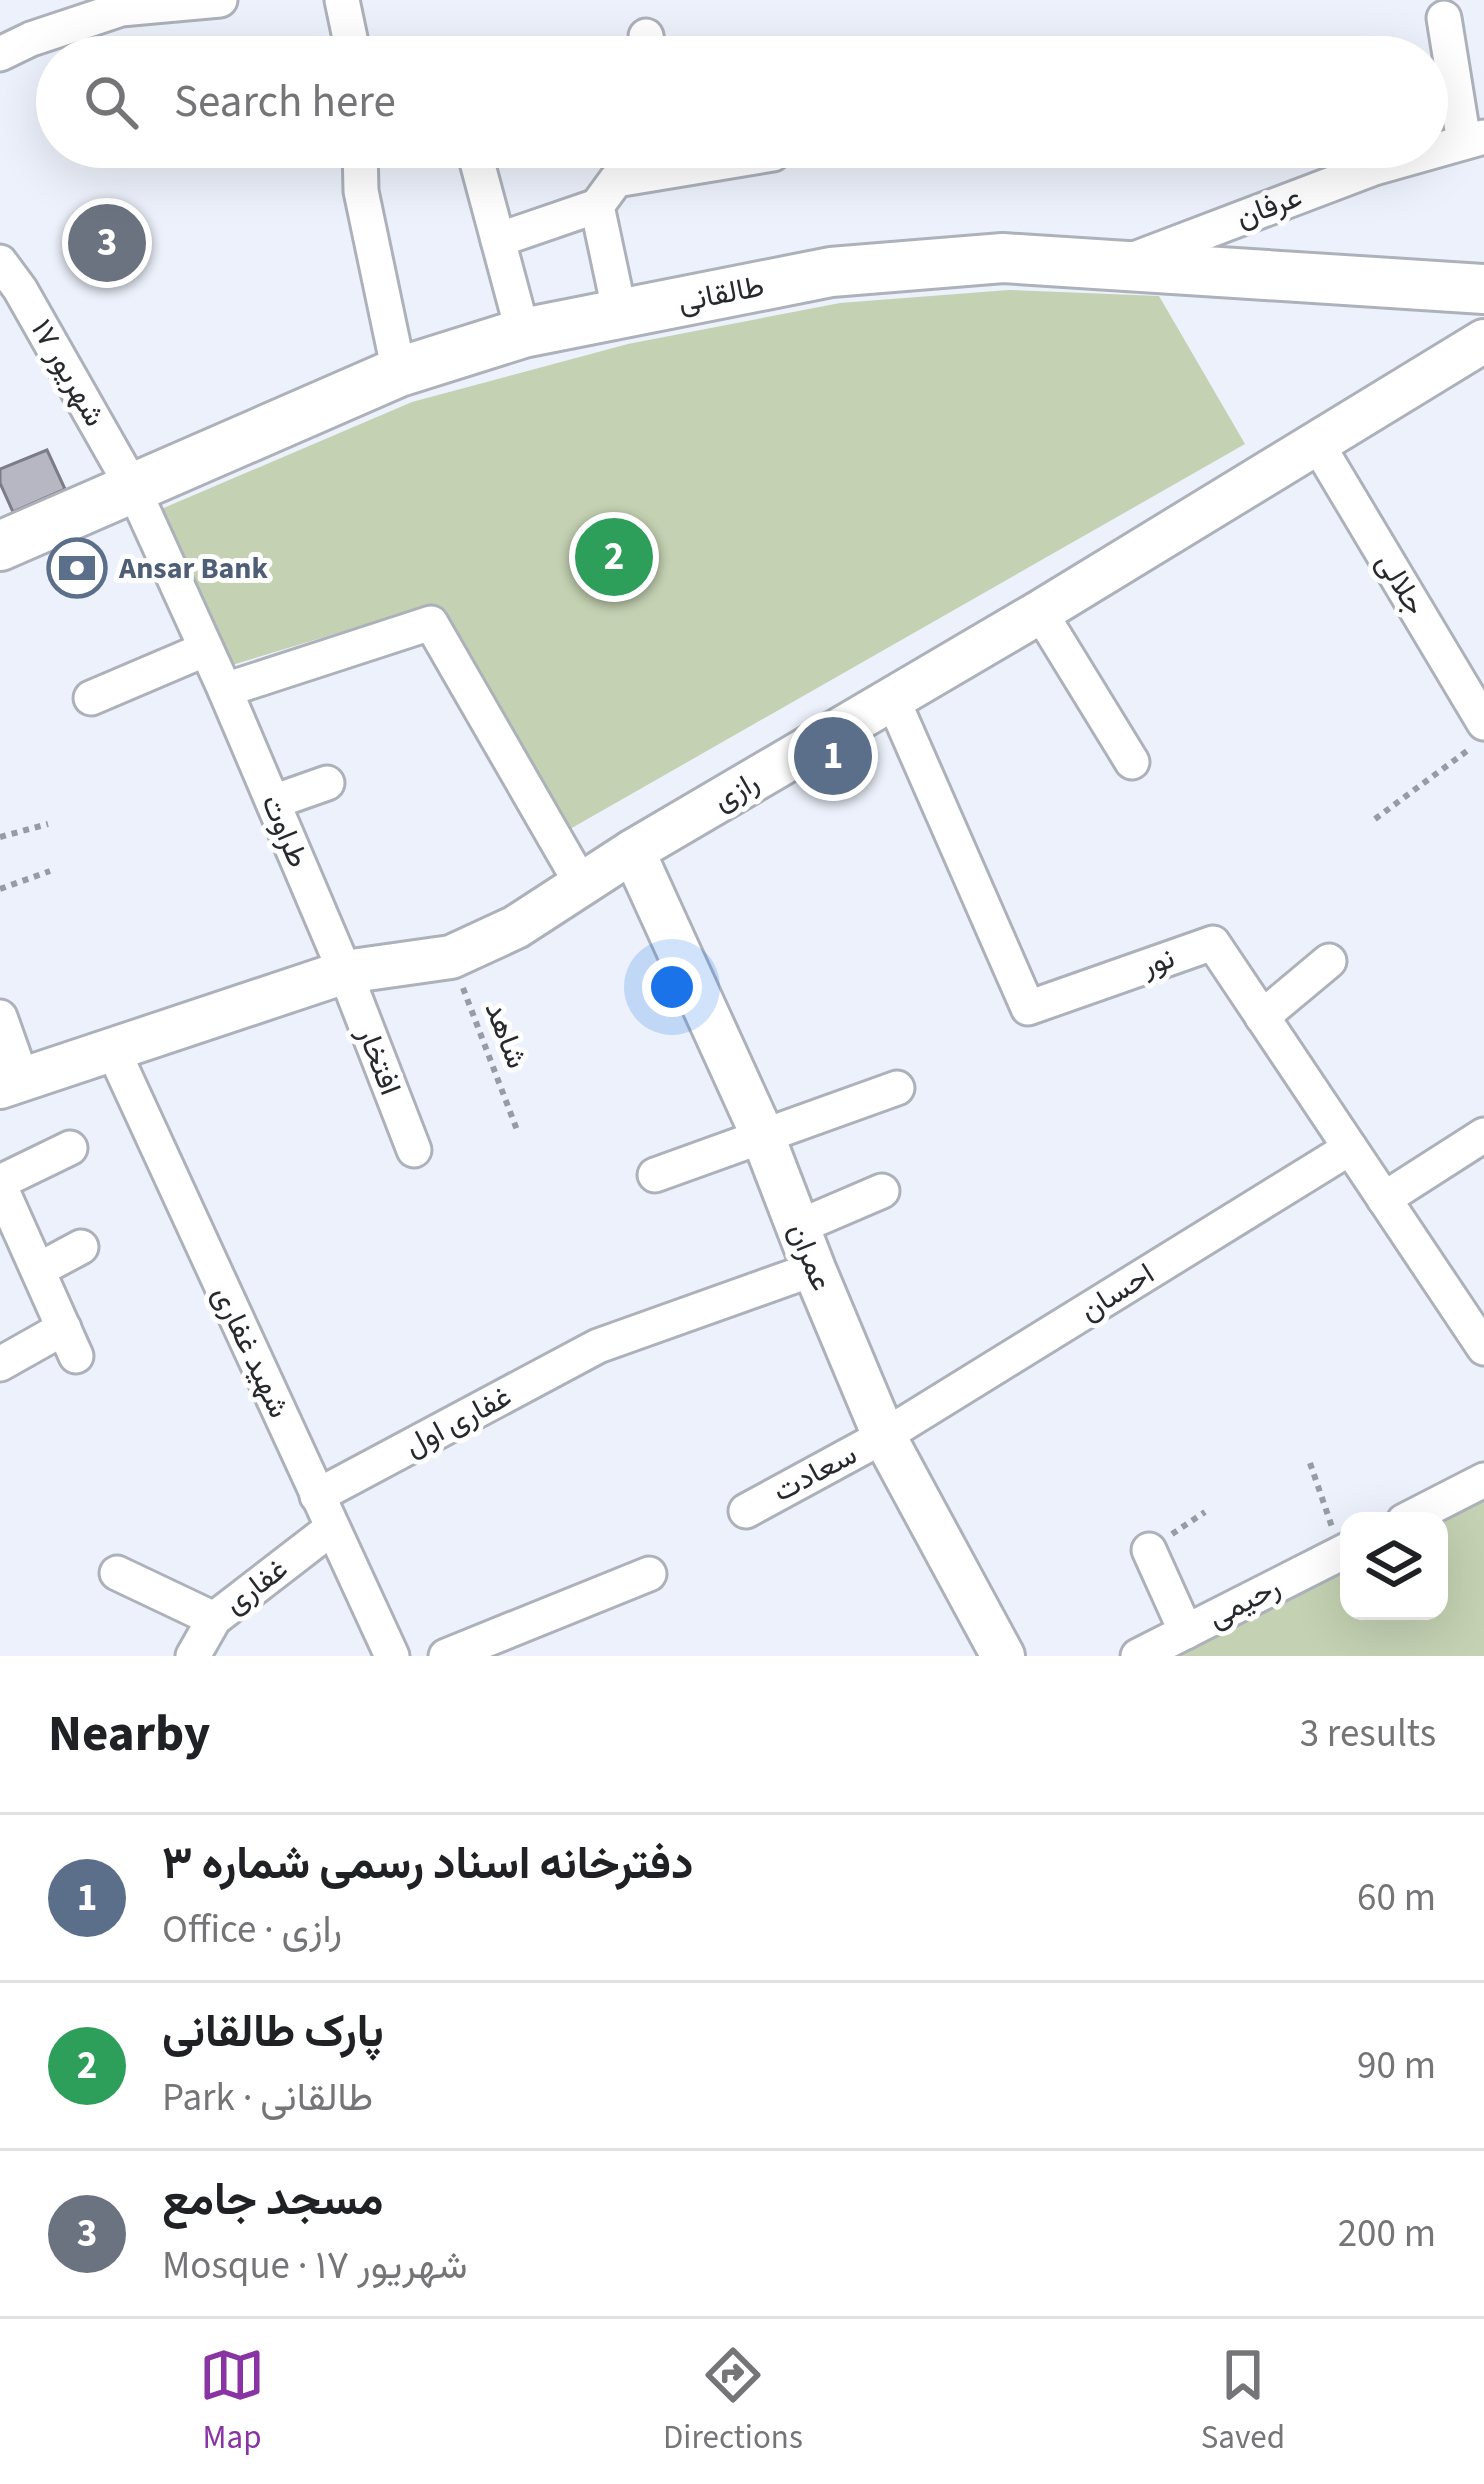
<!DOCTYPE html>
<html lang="en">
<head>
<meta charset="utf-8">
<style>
  :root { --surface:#fff; --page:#f6f6f6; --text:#202124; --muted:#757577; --line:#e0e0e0; --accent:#8834a3 }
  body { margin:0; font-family:"Source Sans 3",Vazirmatn,sans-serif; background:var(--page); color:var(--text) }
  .controls { position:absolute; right:36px; bottom:36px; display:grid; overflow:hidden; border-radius:24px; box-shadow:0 12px 48px #0002 }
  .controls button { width:108px; height:108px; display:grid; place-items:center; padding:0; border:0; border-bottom:3px solid var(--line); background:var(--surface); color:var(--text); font:60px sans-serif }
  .you { position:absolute; left:672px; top:987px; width:42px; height:42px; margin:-30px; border:9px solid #fff; border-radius:50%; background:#1a73e8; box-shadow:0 0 0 18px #1a73e833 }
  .badge { display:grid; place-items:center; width:78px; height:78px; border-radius:50%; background:var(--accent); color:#fff; font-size:39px; font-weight:700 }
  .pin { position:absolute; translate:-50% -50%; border:6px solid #fff; box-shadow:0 3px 12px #0006 }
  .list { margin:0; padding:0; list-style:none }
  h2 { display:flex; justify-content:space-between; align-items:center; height:156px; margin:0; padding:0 48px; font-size:51px }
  h2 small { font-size:39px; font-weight:400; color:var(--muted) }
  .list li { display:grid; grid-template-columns:78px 1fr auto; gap:36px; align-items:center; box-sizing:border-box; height:168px; padding:0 48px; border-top:3px solid var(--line) }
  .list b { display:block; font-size:45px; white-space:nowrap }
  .list p { margin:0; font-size:39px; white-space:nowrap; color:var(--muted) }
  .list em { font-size:39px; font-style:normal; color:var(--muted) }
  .icon { flex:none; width:66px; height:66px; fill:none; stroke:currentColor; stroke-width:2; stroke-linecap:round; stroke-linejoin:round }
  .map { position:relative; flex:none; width:1484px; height:1656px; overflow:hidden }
  .search { position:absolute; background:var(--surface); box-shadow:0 12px 48px #0002; left:36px; right:36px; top:36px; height:132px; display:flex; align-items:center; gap:30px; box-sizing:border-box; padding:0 42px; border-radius:66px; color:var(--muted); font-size:45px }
  .sheet { height:660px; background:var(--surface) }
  nav { display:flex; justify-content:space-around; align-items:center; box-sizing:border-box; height:168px; border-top:3px solid var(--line); background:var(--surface); font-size:33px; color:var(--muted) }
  nav a { display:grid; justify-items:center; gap:6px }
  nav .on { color:var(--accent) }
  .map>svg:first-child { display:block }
  .green { fill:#c4d1b2 }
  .building { fill:#b6b7c2; stroke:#7b7c85; stroke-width:3 }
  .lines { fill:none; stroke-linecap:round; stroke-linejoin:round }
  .minor-casing { stroke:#acb1ba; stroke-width:39 }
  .tertiary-casing { stroke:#acb1ba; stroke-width:48 }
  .secondary-casing { stroke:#acb1ba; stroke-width:54 }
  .path { stroke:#979ba3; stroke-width:6; stroke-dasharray:6 6; stroke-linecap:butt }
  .minor { stroke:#fff; stroke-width:33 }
  .tertiary { stroke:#fff; stroke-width:42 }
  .secondary { stroke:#fff; stroke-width:48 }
  .labels { text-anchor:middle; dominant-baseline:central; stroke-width:10; stroke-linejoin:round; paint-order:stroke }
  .street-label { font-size:30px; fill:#27292d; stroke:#fefefe }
  .service-label { font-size:30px; font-weight:bold; fill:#4e5e75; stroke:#fefefe; text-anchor:start }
</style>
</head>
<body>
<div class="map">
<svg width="1484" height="1656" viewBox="0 0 1484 1656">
  <rect width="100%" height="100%" fill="#ecf1fb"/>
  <!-- green -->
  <g class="green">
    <path d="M1009,290L1159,296L1245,444L563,833L434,604L232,665L159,510L412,402L628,344L840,303Z"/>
    <path d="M1484,1492V1656H1170L1349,1563V1611H1439V1521Z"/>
  </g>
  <!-- building -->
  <path class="building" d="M47,450L65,489L13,512L0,483V469Z"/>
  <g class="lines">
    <!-- minor casing -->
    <g class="minor-casing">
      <g id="minor">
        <path d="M342,0L354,57"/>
        <path d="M1444,18L1464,142"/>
        <path d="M646,36L650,57"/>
        <path d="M0,54L31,39L121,9L220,0"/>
        <path d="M360,147L361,191L399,372"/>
        <path d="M473,147L523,333"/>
        <path d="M498,240L597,206"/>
        <path d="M1129,261L1374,168L1484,137"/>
        <path d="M0,262L20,289L133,488L225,690L431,623L582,885"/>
        <path d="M620,314L597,206L616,180L773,154"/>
        <path d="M1318,445L1484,723"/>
        <path d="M1040,612L1132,762"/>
        <path d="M225,690L345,972L414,1150"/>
        <path d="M91,698L206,649"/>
        <path d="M893,700L1028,1008L1213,943L1484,1348"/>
        <path d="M273,802L327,783"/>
        <path d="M0,1017L22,1079"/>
        <path d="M1262,1017L1329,961"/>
        <path d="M112,1048L392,1656"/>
        <path d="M655,1175L897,1088"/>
        <path d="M0,1182L70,1148"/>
        <path d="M0,1186L76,1356"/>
        <path d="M1384,1199L1484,1135"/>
        <path d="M798,1227L882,1191"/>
        <path d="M38,1270L81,1247"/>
        <path d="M0,1364L64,1328"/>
        <path d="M317,1496L598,1346L814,1269"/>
        <path d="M746,1511L884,1436L1350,1148"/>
        <path d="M1404,1521L1484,1480"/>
        <path d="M1149,1550L1186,1632"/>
        <path d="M117,1573L214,1619"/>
        <path d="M193,1656L214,1619L332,1528"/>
        <path d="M446,1656L649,1574"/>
        <path d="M1138,1656L1349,1549"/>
      </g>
    </g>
    <!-- tertiary casing -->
    <g class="tertiary-casing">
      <g id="tertiary">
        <path d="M633,851L762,1134L814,1269L884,1436L1003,1656"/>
        <path d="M0,1087L345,972L451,957L516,927L633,851L1040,612L1484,341"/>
      </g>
    </g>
    <!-- secondary casing -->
    <g class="secondary-casing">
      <path id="secondary" d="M0,546L399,372L523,333L831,272L1003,258L1484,289"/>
    </g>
    <!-- path -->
    <g class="path">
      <path d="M1375,819L1471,748"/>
      <path d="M0,837L48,824"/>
      <path d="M0,889L50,871"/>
      <path d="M463,988L517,1130"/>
      <path d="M1310,1463L1332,1527"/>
      <path d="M1172,1534L1205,1512"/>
    </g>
    <!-- minor -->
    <use href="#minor" class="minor"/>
    <!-- tertiary -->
    <use href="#tertiary" class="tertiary"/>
    <!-- secondary -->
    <use href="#secondary" class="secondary"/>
  </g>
  <!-- icons -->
  <defs>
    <g id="bank-ring" transform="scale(3)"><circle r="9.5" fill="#fefefe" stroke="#5c6f8a" stroke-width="1.5"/><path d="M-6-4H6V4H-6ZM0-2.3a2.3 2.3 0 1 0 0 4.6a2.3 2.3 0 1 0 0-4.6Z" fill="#5c6f8a"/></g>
  </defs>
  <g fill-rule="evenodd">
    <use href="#bank-ring" x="77" y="568"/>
  </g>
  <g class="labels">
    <!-- street labels -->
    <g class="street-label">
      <text transform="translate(1269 207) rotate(-20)">عرفان</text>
      <text transform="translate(721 294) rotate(-11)">طالقانی</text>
      <text transform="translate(68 373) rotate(60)">۱۷ شهریور</text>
      <text transform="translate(1401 584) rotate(59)">جلالی</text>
      <text transform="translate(736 791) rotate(-30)">رازی</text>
      <text transform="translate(285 831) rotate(67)">طراوت</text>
      <text transform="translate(1158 962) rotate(-19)">نور</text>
      <text transform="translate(506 1035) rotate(69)">شاهد</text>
      <text transform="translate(379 1061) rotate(69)">افتخار</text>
      <text transform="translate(810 1257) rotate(68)">عمران</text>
      <text transform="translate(1117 1292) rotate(-32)">احسان</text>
      <text transform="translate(251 1352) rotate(65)">شهید غفاری</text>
      <text transform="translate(458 1421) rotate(-28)">غفاری اول</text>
      <text transform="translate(815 1473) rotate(-28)">سعادت</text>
      <text transform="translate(256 1586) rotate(-37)">غفاری</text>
      <text transform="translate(1244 1602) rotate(-27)">رحیمی</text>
    </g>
    <!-- service labels -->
    <g class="service-label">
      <text x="119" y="568">Ansar Bank</text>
    </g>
  </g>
</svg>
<div class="controls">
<button><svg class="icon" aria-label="layers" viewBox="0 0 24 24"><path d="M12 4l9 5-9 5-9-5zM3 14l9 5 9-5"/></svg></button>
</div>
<div class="you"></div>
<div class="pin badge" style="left:833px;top:756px;background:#5c6f8a">1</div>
<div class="pin badge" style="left:614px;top:557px;background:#2e9e5b">2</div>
<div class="pin badge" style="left:107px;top:243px;background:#6b7280">3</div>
<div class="search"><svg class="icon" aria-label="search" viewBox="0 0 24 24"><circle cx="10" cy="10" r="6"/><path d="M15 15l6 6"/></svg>Search here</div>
</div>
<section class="sheet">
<h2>Nearby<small>3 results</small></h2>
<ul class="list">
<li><span class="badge" style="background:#5c6f8a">1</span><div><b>دفترخانه اسناد رسمی شماره ۳</b><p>Office · رازی</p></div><em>60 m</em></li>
<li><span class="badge" style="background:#2e9e5b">2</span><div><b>پارک طالقانی</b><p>Park · طالقانی</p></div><em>90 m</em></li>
<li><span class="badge" style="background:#6b7280">3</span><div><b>مسجد جامع</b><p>Mosque · ۱۷ شهریور</p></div><em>200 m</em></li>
</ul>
</section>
<nav>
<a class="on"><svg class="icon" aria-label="map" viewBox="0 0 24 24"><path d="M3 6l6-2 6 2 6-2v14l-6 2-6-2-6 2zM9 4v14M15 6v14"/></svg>Map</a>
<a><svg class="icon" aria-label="directions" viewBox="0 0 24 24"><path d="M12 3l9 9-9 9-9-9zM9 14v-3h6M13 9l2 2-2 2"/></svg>Directions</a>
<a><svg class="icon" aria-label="saved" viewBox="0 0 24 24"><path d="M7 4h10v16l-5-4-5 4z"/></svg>Saved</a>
</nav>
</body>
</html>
